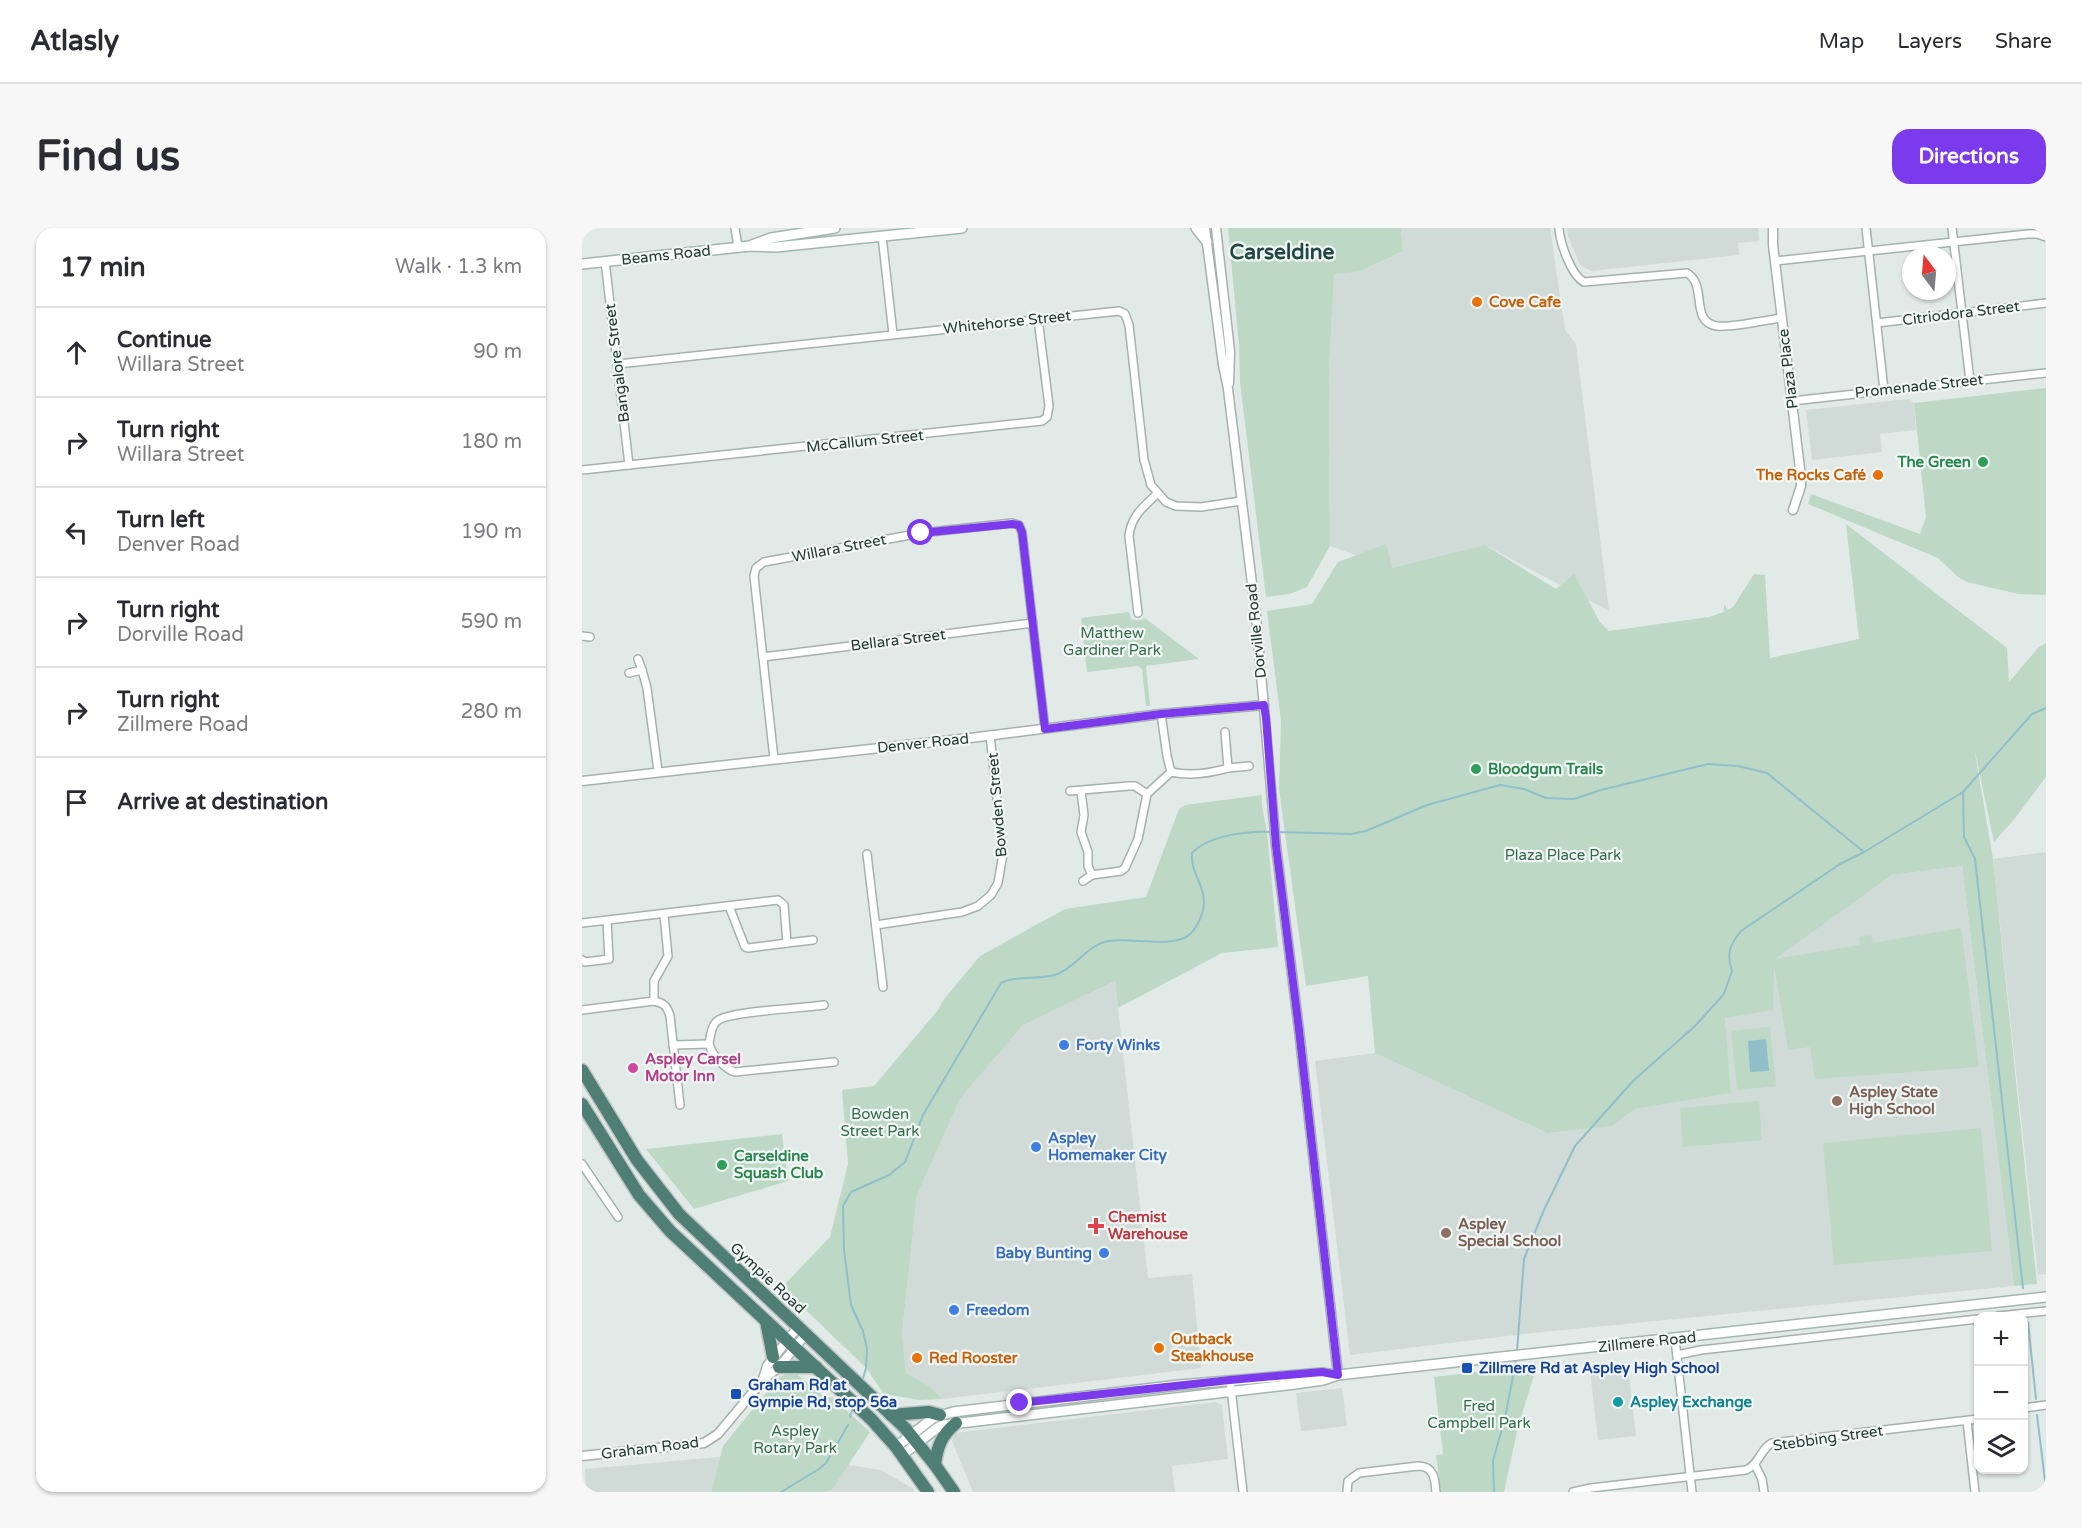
<!DOCTYPE html>
<html lang="en">
<head>
<meta charset="utf-8">
<style>
  :root { --surface:#fff; --page:#f7f7f7; --text:#2b2b33; --muted:#7c7c81; --line:#e1e1e2; --accent:#7c3aed }
  body { margin:0; font-family:"Varela Round",sans-serif; background:var(--page); color:var(--text) }
  .controls { position:absolute; right:18px; bottom:18px; display:grid; overflow:hidden; border-radius:12px; box-shadow:0 2px 4px #0004 }
  .controls button { width:54px; height:54px; display:grid; place-items:center; padding:0; border:0; border-bottom:2px solid var(--line); background:var(--surface); color:var(--text); font:30px sans-serif }
  .compass { position:absolute; left:1320px; top:18px; width:54px; height:54px; border-radius:50%; background:var(--surface); box-shadow:0 2px 4px #0004; rotate:344deg }
  .stop { position:absolute; width:18px; height:18px; margin:-14px; border:4px solid #7c3aed; border-radius:50%; background:#fff }
  .stop.end { background:#7c3aed; border-color:#fff; box-shadow:0 2px 6px #0008 }
  .list { margin:0; padding:0; list-style:none }
  h2 { display:flex; justify-content:space-between; align-items:center; height:78px; margin:0; padding:0 24px; font-size:26px }
  h2 small { font-size:20px; font-weight:400; color:var(--muted) }
  .list li { display:grid; grid-template-columns:39px 1fr auto; gap:18px; align-items:center; box-sizing:border-box; height:90px; padding:0 24px; border-top:2px solid var(--line) }
  .list b { display:block; font-size:22px; white-space:nowrap }
  .list p { margin:0; font-size:20px; white-space:nowrap; color:var(--muted) }
  .list em { font-size:20px; font-style:normal; color:var(--muted) }
  .icon { flex:none; width:33px; height:33px; fill:none; stroke:currentColor; stroke-width:2; stroke-linecap:round; stroke-linejoin:round }
  .map { position:relative; flex:none; width:1464px; height:1264px; overflow:hidden; border-radius:18px }
  header { display:flex; align-items:center; gap:36px; box-sizing:border-box; height:84px; padding:0 30px; background:var(--surface); border-bottom:2px solid var(--line) }
  header strong { font-size:28px }
  nav { display:flex; gap:33px; margin-inline-start:auto; font-size:21px }
  .intro { display:flex; align-items:center; justify-content:space-between; box-sizing:border-box; height:144px; padding:0 36px }
  h1 { margin:0; font-size:42px }
  .button { padding:15px 27px; border-radius:18px; background:var(--accent); color:#fff; font-size:21px; font-weight:700 }
  main { display:flex; gap:36px; padding:0 36px }
  aside { flex:1; background:var(--surface); border-radius:18px; box-shadow:0 2px 4px #0004 }
  .map>svg:first-child { display:block }
  .built { fill:#d0dad6 }
  .green { fill:#bdd9c6 }
  .water { fill:#90bfca }
  .lines { fill:none; stroke-linecap:round; stroke-linejoin:round }
  .stream { stroke:#90bfca; stroke-width:2 }
  .minor-casing { stroke:#a5b1ae; stroke-width:10 }
  .tertiary-casing { stroke:#a5b1ae; stroke-width:11 }
  .secondary-casing { stroke:#a2b5af; stroke-width:12 }
  .trunk-casing { stroke:#bdc4c2; stroke-width:15 }
  .minor { stroke:#fff; stroke-width:7 }
  .tertiary { stroke:#fff; stroke-width:8 }
  .secondary { stroke:#fff; stroke-width:9 }
  .trunk { stroke:#4f7e75; stroke-width:12 }
  .route { stroke:#7c3aed; stroke-width:8 }
  .food-dot { fill:#e8710a; stroke:#f2f7f5; stroke-width:2 }
  .leisure-dot { fill:#2e9e5b; stroke:#f2f7f5; stroke-width:2 }
  .shop-dot { fill:#3f7fe0; stroke:#f2f7f5; stroke-width:2 }
  .hotel-dot { fill:#d1479c; stroke:#f2f7f5; stroke-width:2 }
  .education-dot { fill:#8d6e63; stroke:#f2f7f5; stroke-width:2 }
  .health-dot { fill:#e0444e; stroke:#f2f7f5; stroke-width:2 }
  .transit-dot { fill:#1a4fb4; stroke:#f2f7f5; stroke-width:2 }
  .culture-dot { fill:#0f9aa8; stroke:#f2f7f5; stroke-width:2 }
  .labels { text-anchor:middle; dominant-baseline:central; stroke-width:4.5; stroke-linejoin:round; paint-order:stroke }
  .street-label { font-size:15px; fill:#243934; stroke:#f2f7f5 }
  .food-label { font-size:15px; font-weight:bold; fill:#c56008; stroke:#f2f7f5; text-anchor:start }
  .leisure-label { font-size:15px; font-weight:bold; fill:#27864d; stroke:#f2f7f5; text-anchor:start }
  .park-label { font-size:15px; fill:#336c4a; stroke:#f2f7f5 }
  .shop-label { font-size:15px; font-weight:bold; fill:#366cbe; stroke:#f2f7f5; text-anchor:start }
  .hotel-label { font-size:15px; font-weight:bold; fill:#b23c85; stroke:#f2f7f5; text-anchor:start }
  .education-label { font-size:15px; font-weight:bold; fill:#785e54; stroke:#f2f7f5; text-anchor:start }
  .health-label { font-size:15px; font-weight:bold; fill:#be3a42; stroke:#f2f7f5; text-anchor:start }
  .transit-label { font-size:15px; font-weight:bold; fill:#164399; stroke:#f2f7f5; text-anchor:start }
  .culture-label { font-size:15px; font-weight:bold; fill:#0d838f; stroke:#f2f7f5; text-anchor:start }
  .district-label { font-size:21px; font-weight:bold; fill:#224941; stroke:#f2f7f5 }
</style>
</head>
<body>
<header>
<strong>Atlasly</strong>
<nav><a>Map</a><a>Layers</a><a>Share</a></nav>
</header>
<div class="intro"><h1>Find us</h1><a class="button">Directions</a></div>
<main>
<aside>
<h2>17 min<small>Walk · 1.3 km</small></h2>
<ul class="list">
<li><svg class="icon" aria-label="ahead" viewBox="0 0 24 24"><path d="M12 20V5M6 11l6-6 6 6"/></svg><div><b>Continue</b><p>Willara Street</p></div><em>90 m</em></li>
<li><svg class="icon" aria-label="right" viewBox="0 0 24 24"><path d="M7 20v-9h11M14 6l5 5-5 5"/></svg><div><b>Turn right</b><p>Willara Street</p></div><em>180 m</em></li>
<li><svg class="icon" aria-label="left" viewBox="0 0 24 24"><path d="M17 20v-9H6M10 6l-5 5 5 5"/></svg><div><b>Turn left</b><p>Denver Road</p></div><em>190 m</em></li>
<li><svg class="icon" aria-label="right" viewBox="0 0 24 24"><path d="M7 20v-9h11M14 6l5 5-5 5"/></svg><div><b>Turn right</b><p>Dorville Road</p></div><em>590 m</em></li>
<li><svg class="icon" aria-label="right" viewBox="0 0 24 24"><path d="M7 20v-9h11M14 6l5 5-5 5"/></svg><div><b>Turn right</b><p>Zillmere Road</p></div><em>280 m</em></li>
<li><svg class="icon" aria-label="arrive" viewBox="0 0 24 24"><path d="M6 21V4h12l-3 4 3 4H6"/></svg><div><b>Arrive at destination</b></div></li>
</ul>
</aside>
<div class="map">
<svg width="1464" height="1264" viewBox="0 0 1464 1264">
  <rect width="100%" height="100%" fill="#e2eae7"/>
  <!-- built -->
  <g class="built">
    <path d="M819,0H968L983,102L994,116L1027,383L903,317L810,340L748,318L747,146L752,45L779,43L821,23Z"/>
    <path d="M985,0H1176L1177,13L1156,15L1157,27L1009,43L998,37L986,8Z"/>
    <path d="M1327,171L1332,175L1334,202L1298,206L1300,224L1230,232L1224,182Z"/>
    <path d="M1464,624V1046L1456,1047L1411,631Z"/>
    <path d="M1380,638L1432,1058L951,1105L768,1127L733,833L793,825L965,905L1030,898L1053,881L1148,865L1143,790L1191,731L1310,647Z"/>
    <path d="M533,753L566,1050L610,1046L619,1140L360,1171L349,1159L324,1145L320,1106L335,967L378,871L441,797Z"/>
    <path d="M1046,1139L1054,1208L1016,1212L1008,1143Z"/>
    <path d="M760,1160L765,1198L719,1203L714,1165Z"/>
    <path d="M634,1174L640,1177L646,1231L590,1238L593,1264H391L370,1213L373,1205Z"/>
    <path d="M138,1229L129,1264H4L3,1241Z"/>
    <path d="M266,1237L299,1242L330,1260L333,1264H242L250,1262Z"/>
  </g>
  <!-- green -->
  <g class="green">
    <path d="M646,0H819L821,23L779,43L752,46L747,146L748,318L725,359L708,366L684,369L658,154L657,117Z"/>
    <path d="M1464,160V367L1436,366L1385,354L1376,349L1356,330L1226,276L1229,266L1338,306L1344,289L1332,175Z"/>
    <path d="M1264,296L1425,420L1427,454L1457,419L1464,415V549L1434,589L1412,614L1392,519L1411,631L1455,1056L1432,1058L1380,638L1310,647L1193,731L1278,717L1277,709L1289,707L1291,715L1379,700L1397,839L1233,851L1228,819L1206,822L1192,737L1191,782L1143,790L1149,865L1053,881L1030,898L965,905L793,825L786,748L724,758L697,561L699,493L685,383L730,376L756,334L804,316L810,340L903,317L974,361L992,346L1018,394L1027,403L1127,389L1142,384V376L1146,382L1151,379L1172,346L1183,347L1188,430L1277,411Z"/>
    <path d="M547,384L549,391C555,393 558,393 563,390L617,431L564,438L568,478H564L560,441L556,438L505,444L499,390Z"/>
    <path d="M680,567C679,580 683,591 685,604L696,719L640,725L536,780L533,753L441,797L378,871L335,967L320,1106L324,1145L349,1159L360,1171L337,1172L302,1166L284,1140L200,1059L248,1009L266,936L260,862L292,858L356,782L362,771L398,728L483,681L564,669L597,581L603,577Z"/>
    <path d="M1188,799L1194,858L1155,862L1149,803Z"/>
    <path d="M1177,873L1180,912L1101,919L1098,880Z"/>
    <path d="M1399,900L1410,1023L1252,1037L1241,915Z"/>
    <path d="M200,906L206,953L112,981L64,921Z"/>
    <path d="M955,1137L936,1199L922,1264H859L854,1227L861,1226L852,1149Z"/>
    <path d="M206,1145L216,1147L241,1168L251,1170L288,1204L250,1262L242,1264H129L141,1218L196,1150Z"/>
  </g>
  <!-- water -->
  <path class="water" d="M1184,811L1187,843L1168,844L1166,813Z"/>
  <g class="lines">
    <!-- stream -->
    <g class="stream">
      <path d="M1381,564L1382,609L1393,631L1441,1060"/>
      <path d="M696,604L770,606L784,603L845,577L918,557L942,561L964,570L992,571L1019,562L1126,536L1156,538L1185,545L1282,624"/>
      <path d="M1446,1094L1454,1171"/>
      <path d="M935,1123L942,1031L962,982L993,918L1051,853L1113,798L1142,766L1150,743C1144,725 1148,717 1159,703L1258,636L1282,624L1381,564L1450,486L1464,480"/>
      <path d="M280,1154L284,1140L285,1121L281,1103L269,1077L262,1022L261,978L269,964L307,947L323,934L341,887L419,755C436,747 454,752 473,747C494,740 504,717 527,713C548,709 593,721 608,706C613,702 618,692 620,686C628,660 608,648 610,625C627,607 665,603 690,604"/>
      <path d="M1455,1187L1464,1261"/>
      <path d="M268,1189L271,1179"/>
      <path d="M199,1264L237,1241L244,1235L266,1197"/>
      <path d="M912,1264L911,1233L923,1190L934,1132"/>
    </g>
    <!-- minor casing -->
    <g class="minor-casing">
      <g id="minor">
        <path d="M153,0L156,19"/>
        <path d="M977,0C978,15 989,47 1002,54L1105,45C1126,57 1107,94 1135,98C1151,100 1182,92 1200,90"/>
        <path d="M1284,0L1302,162"/>
        <path d="M1370,0L1388,153"/>
        <path d="M300,8L311,106"/>
        <path d="M23,33L47,237"/>
        <path d="M1193,33L1446,6H1455L1464,9"/>
        <path d="M1295,95L1464,75"/>
        <path d="M36,136L537,83L543,86L547,97L562,232L569,257L584,274L594,278L619,279L659,273"/>
        <path d="M1210,173L1464,145"/>
        <path d="M0,242L460,193L465,189L467,178L456,91"/>
        <path d="M556,385L547,308C549,288 562,278 576,265"/>
        <path d="M0,408L8,409"/>
        <path d="M181,429L451,395"/>
        <path d="M60,442L65,460L76,543"/>
        <path d="M47,445L60,442L56,431"/>
        <path d="M192,531L172,348L174,340L182,334L339,305L430,295L437,297L440,304L463,501"/>
        <path d="M646,540L667,538"/>
        <path d="M589,544C607,548 629,545 646,540L643,504"/>
        <path d="M488,563L547,558H553L565,566"/>
        <path d="M499,563L502,587L499,604L506,624V638L510,647L539,643L543,640L556,611L565,566L589,544L585,528L579,486"/>
        <path d="M285,626L301,759"/>
        <path d="M501,653L510,647"/>
        <path d="M0,695L196,672L202,677L205,715L166,720L163,719L147,678"/>
        <path d="M294,697L380,684L396,678L409,667L416,655L421,626L408,507"/>
        <path d="M205,715L231,712"/>
        <path d="M0,732L3,734L27,731L25,693"/>
        <path d="M72,773V753L86,728L82,687"/>
        <path d="M242,777C224,780 143,783 134,794C129,799 128,809 127,816C130,827 143,841 153,844L252,834"/>
        <path d="M0,782L72,773C82,775 85,778 88,788L98,877"/>
        <path d="M91,817L127,816"/>
        <path d="M0,936L36,989"/>
        <path d="M1416,1088L1464,1083"/>
        <path d="M1093,1111L1110,1264"/>
        <path d="M1095,1127L1119,1122L1396,1091"/>
        <path d="M648,1152L661,1264"/>
        <path d="M1442,1180L1464,1177"/>
        <path d="M1385,1193L1393,1264"/>
        <path d="M1173,1237L1180,1251L1182,1264"/>
        <path d="M765,1264L766,1253L777,1245L836,1238C852,1238 853,1251 854,1264"/>
        <path d="M991,1264L1009,1260L1164,1242C1178,1236 1178,1221 1190,1215L1396,1191"/>
      </g>
    </g>
    <!-- tertiary casing -->
    <g class="tertiary-casing">
      <g id="tertiary">
        <path d="M623,0L641,137L646,161L674,388L694,618L717,802L756,1147"/>
        <path d="M634,0L648,123L647,155"/>
        <path d="M1191,0V17L1219,249V258L1211,282"/>
        <path d="M0,553L388,510L579,486L682,477"/>
        <path d="M181,1151L185,1138L216,1099"/>
        <path d="M0,1228L122,1215L136,1206L181,1152L197,1139L224,1106"/>
      </g>
    </g>
    <!-- secondary casing -->
    <g class="secondary-casing">
      <g id="secondary">
        <path d="M614,0L625,14"/>
        <path d="M170,17L189,10L253,0"/>
        <path d="M0,36L168,18L194,19L380,0"/>
        <path d="M314,1219L351,1190L371,1184L597,1157L740,1145L753,1147"/>
        <path d="M320,1227L355,1200L361,1197L713,1156L741,1152L756,1147L1464,1069"/>
      </g>
    </g>
    <!-- trunk casing -->
    <g class="trunk-casing">
      <g id="trunk">
        <path d="M0,842L55,932L97,986L323,1200L353,1237L372,1264"/>
        <path d="M0,876L57,967L88,1003L290,1192L314,1219L346,1264"/>
        <path d="M184,1093L191,1129"/>
        <path d="M197,1139H234"/>
        <path d="M309,1187L347,1184L358,1187"/>
        <path d="M353,1237C355,1218 360,1207 374,1195"/>
      </g>
    </g>
    <!-- minor -->
    <use href="#minor" class="minor"/>
    <!-- tertiary -->
    <use href="#tertiary" class="tertiary"/>
    <!-- secondary -->
    <use href="#secondary" class="secondary"/>
    <!-- trunk -->
    <use href="#trunk" class="trunk"/>
  </g>
  <g class="lines">
    <!-- route -->
    <path class="route" d="M339,305L430,296L437,297L440,304L463,501L579,486L682,477L684,490L694,618L717,802L756,1147L740,1144L648,1152L438,1175"/>
  </g>
  <!-- markers -->
  <g class="food-dot">
    <circle cx="895" cy="74" r="6"/>
    <circle cx="1296" cy="247" r="6"/>
    <circle cx="577" cy="1120" r="6"/>
    <circle cx="335" cy="1130" r="6"/>
  </g>
  <g class="leisure-dot">
    <circle cx="1401" cy="234" r="6"/>
    <circle cx="894" cy="541" r="6"/>
    <circle cx="140" cy="937" r="6"/>
  </g>
  <g class="shop-dot">
    <circle cx="482" cy="817" r="6"/>
    <circle cx="454" cy="919" r="6"/>
    <circle cx="522" cy="1025" r="6"/>
    <circle cx="372" cy="1082" r="6"/>
  </g>
  <circle class="hotel-dot" cx="51" cy="840" r="6"/>
  <g class="education-dot">
    <circle cx="1255" cy="873" r="6"/>
    <circle cx="864" cy="1005" r="6"/>
  </g>
  <path class="health-dot" d="M511 989h6v6h6v6h-6v6h-6v-6h-6v-6h6z"/>
  <g class="transit-dot">
    <rect x="879" y="1134" width="12" height="12" rx="3"/>
    <rect x="148" y="1160" width="12" height="12" rx="3"/>
  </g>
  <circle class="culture-dot" cx="1036" cy="1174" r="6"/>
  <g class="labels">
    <!-- street labels -->
    <g class="street-label">
      <text transform="translate(84 27) rotate(-6)">Beams Road</text>
      <text transform="translate(1379 85) rotate(-7)">Citriodora Street</text>
      <text transform="translate(425 94) rotate(-6)">Whitehorse Street</text>
      <text transform="translate(35 135) rotate(-97)">Bangalore Street</text>
      <text transform="translate(1206 141) rotate(-97)">Plaza Place</text>
      <text transform="translate(1337 158) rotate(-6)">Promenade Street</text>
      <text transform="translate(283 213) rotate(-6)">McCallum Street</text>
      <text transform="translate(257 320) rotate(-11)">Willara Street</text>
      <text transform="translate(674 403) rotate(-96)">Dorville Road</text>
      <text transform="translate(316 412) rotate(-7)">Bellara Street</text>
      <text transform="translate(341 515) rotate(-6)">Denver Road</text>
      <text transform="translate(415 577) rotate(-95)">Bowden Street</text>
      <text transform="translate(186 1050) rotate(43)">Gympie Road</text>
      <text transform="translate(1065 1114) rotate(-6)">Zillmere Road</text>
      <text transform="translate(1246 1210) rotate(-8)">Stebbing Street</text>
      <text transform="translate(68 1220) rotate(-7)">Graham Road</text>
    </g>
    <!-- food labels -->
    <g class="food-label">
      <text x="907" y="74">Cove Cafe</text>
      <text x="1284" y="247" text-anchor="end">The Rocks Café</text>
      <text x="589" y="1111">Outback<tspan x="589" dy="17">Steakhouse</tspan></text>
      <text x="347" y="1130">Red Rooster</text>
    </g>
    <!-- leisure labels -->
    <g class="leisure-label">
      <text x="1389" y="234" text-anchor="end">The Green</text>
      <text x="906" y="541">Bloodgum Trails</text>
      <text x="152" y="928">Carseldine<tspan x="152" dy="17">Squash Club</tspan></text>
    </g>
    <!-- park labels -->
    <g class="park-label">
      <text x="530" y="405">Matthew<tspan x="530" dy="17">Gardiner Park</tspan></text>
      <text x="981" y="627">Plaza Place Park</text>
      <text x="298" y="886">Bowden<tspan x="298" dy="17">Street Park</tspan></text>
      <text x="897" y="1178">Fred<tspan x="897" dy="17">Campbell Park</tspan></text>
      <text x="213" y="1203">Aspley<tspan x="213" dy="17">Rotary Park</tspan></text>
    </g>
    <!-- shop labels -->
    <g class="shop-label">
      <text x="494" y="817">Forty Winks</text>
      <text x="466" y="910">Aspley<tspan x="466" dy="17">Homemaker City</tspan></text>
      <text x="510" y="1025" text-anchor="end">Baby Bunting</text>
      <text x="384" y="1082">Freedom</text>
    </g>
    <!-- hotel labels -->
    <g class="hotel-label">
      <text x="63" y="831">Aspley Carsel<tspan x="63" dy="17">Motor Inn</tspan></text>
    </g>
    <!-- education labels -->
    <g class="education-label">
      <text x="1267" y="864">Aspley State<tspan x="1267" dy="17">High School</tspan></text>
      <text x="876" y="996">Aspley<tspan x="876" dy="17">Special School</tspan></text>
    </g>
    <!-- health labels -->
    <g class="health-label">
      <text x="526" y="989">Chemist<tspan x="526" dy="17">Warehouse</tspan></text>
    </g>
    <!-- transit labels -->
    <g class="transit-label">
      <text x="897" y="1140">Zillmere Rd at Aspley High School</text>
      <text x="166" y="1157">Graham Rd at<tspan x="166" dy="17">Gympie Rd, stop 56a</tspan></text>
    </g>
    <!-- culture labels -->
    <g class="culture-label">
      <text x="1048" y="1174">Aspley Exchange</text>
    </g>
    <!-- district labels -->
    <g class="district-label">
      <text x="700" y="24">Carseldine</text>
    </g>
  </g>
</svg>
<div class="controls">
<button>+</button>
<button>−</button>
<button><svg class="icon" aria-label="layers" viewBox="0 0 24 24"><path d="M12 4l9 5-9 5-9-5zM3 14l9 5 9-5"/></svg></button>
</div>
<svg class="compass" viewBox="-18 -18 36 36"><path d="M0-13l5 13h-10z" fill="#e53935"/><path d="M0 13l5-13h-10z" fill="#7c7c81"/></svg>
<div class="stop" style="left:339px;top:305px"></div>
<div class="stop end" style="left:438px;top:1175px"></div>
</div>
</main>
</body>
</html>
